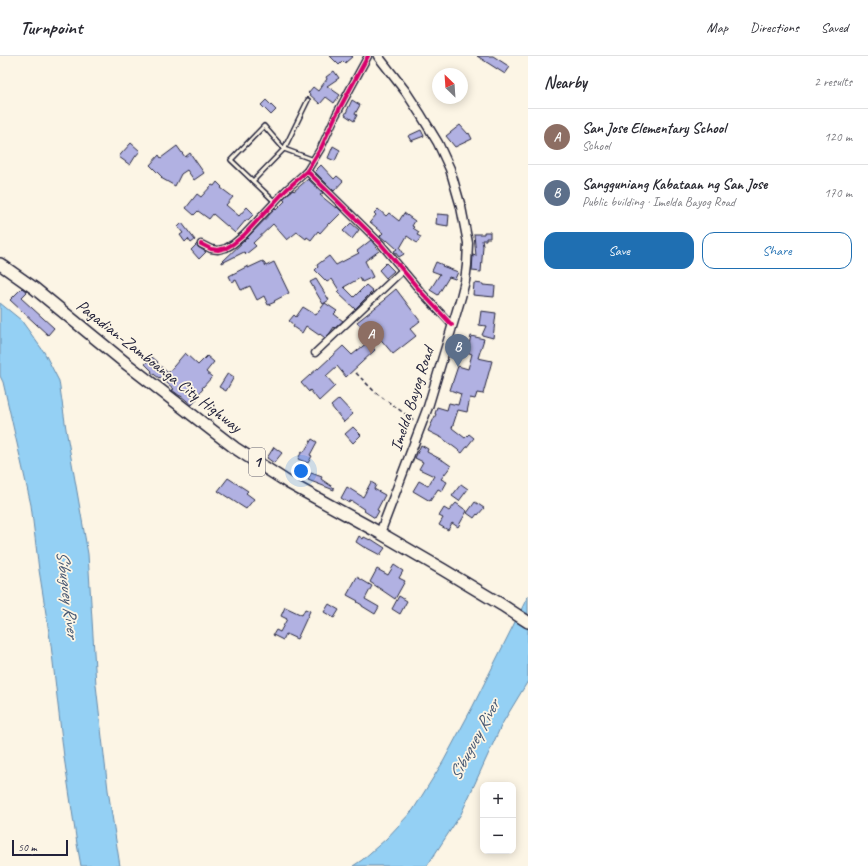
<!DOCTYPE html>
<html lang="en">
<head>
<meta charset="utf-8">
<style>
  :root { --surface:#fff; --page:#f7f7f7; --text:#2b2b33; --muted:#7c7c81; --line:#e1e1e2; --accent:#1f6fb2 }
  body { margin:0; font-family:Caveat,sans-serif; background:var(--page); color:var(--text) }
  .controls { position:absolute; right:12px; bottom:12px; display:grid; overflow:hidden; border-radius:8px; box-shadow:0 2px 10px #0003 }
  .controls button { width:36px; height:36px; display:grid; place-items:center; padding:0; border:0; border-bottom:1px solid var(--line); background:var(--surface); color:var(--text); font:20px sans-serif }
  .compass { position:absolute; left:432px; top:12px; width:36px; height:36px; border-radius:50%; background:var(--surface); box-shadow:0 2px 10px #0003; rotate:335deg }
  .scale { position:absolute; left:12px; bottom:10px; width:56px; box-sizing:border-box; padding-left:4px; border:2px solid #22223b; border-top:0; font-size:11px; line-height:14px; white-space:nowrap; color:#22223b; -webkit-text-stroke:3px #fcf5e5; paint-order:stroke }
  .you { position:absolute; left:301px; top:415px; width:14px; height:14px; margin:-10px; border:3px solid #fff; border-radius:50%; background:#1a73e8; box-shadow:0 0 0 6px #1a73e833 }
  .badge { display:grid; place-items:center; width:26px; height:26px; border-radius:50%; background:var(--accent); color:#fff; font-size:13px; font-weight:700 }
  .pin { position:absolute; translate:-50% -33px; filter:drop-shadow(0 1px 2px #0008) }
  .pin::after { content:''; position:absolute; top:21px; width:14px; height:12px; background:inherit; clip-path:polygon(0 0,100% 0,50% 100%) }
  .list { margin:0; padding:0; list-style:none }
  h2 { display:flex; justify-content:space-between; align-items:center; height:52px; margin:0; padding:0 16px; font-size:17px }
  h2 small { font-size:13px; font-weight:400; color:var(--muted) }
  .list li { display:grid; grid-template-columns:26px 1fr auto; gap:12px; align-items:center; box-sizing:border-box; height:56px; padding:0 16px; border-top:1px solid var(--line) }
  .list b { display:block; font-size:15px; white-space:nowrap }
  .list p { margin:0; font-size:13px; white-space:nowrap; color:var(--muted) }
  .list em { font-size:13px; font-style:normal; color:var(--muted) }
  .actions { display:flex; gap:8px; padding:12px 16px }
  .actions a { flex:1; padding:9px 0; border:1px solid var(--accent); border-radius:12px; text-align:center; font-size:14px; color:var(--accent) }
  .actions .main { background:var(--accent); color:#fff }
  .map { position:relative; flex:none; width:528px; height:810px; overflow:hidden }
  header { display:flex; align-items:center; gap:24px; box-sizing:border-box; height:56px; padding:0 20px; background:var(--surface); border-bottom:1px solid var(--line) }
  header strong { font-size:19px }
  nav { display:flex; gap:22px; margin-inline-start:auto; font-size:14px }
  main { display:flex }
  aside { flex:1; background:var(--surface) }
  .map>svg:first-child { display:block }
  .water { fill:#94d0f4; stroke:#668aaa }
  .building { fill:#b1b1e2; stroke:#22223b }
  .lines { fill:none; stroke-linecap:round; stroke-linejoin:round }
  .lane-casing { stroke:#22223b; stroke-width:6 }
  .street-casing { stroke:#22223b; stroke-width:9 }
  .secondary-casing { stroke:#22223b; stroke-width:11 }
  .highway-casing { stroke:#22223b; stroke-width:14 }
  .path { stroke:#22223b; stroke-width:1.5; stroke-dasharray:4 3; stroke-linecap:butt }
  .lane { stroke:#fcf5e5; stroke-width:3 }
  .street { stroke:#fcf5e5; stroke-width:6 }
  .secondary { stroke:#fcf5e5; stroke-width:8 }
  .highway { stroke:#fcf5e5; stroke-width:11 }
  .cycleway-casing { stroke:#fcf5e5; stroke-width:6 }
  .cycleway { stroke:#d6006c; stroke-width:4 }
  .labels { text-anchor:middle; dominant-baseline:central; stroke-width:3.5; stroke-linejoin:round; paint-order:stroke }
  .shield { fill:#fcf5e5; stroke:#63616e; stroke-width:1 }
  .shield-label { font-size:16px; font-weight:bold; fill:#22223b }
  .street-label { font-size:17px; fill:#22223b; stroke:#fcf5e5 }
  .water-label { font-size:18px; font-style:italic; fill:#445672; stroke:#fcf5e5 }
</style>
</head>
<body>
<header>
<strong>Turnpoint</strong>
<nav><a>Map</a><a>Directions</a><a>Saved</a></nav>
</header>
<main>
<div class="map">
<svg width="528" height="810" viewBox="0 0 528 810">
  <rect width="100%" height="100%" fill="#fcf5e5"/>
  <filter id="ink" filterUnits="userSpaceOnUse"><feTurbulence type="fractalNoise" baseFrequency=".025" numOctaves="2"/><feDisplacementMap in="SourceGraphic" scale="8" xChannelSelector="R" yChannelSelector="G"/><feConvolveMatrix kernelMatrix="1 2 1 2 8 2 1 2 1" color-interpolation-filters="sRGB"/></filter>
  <g filter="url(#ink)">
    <!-- water -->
    <g class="water">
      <path d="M0,247L21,264L44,296L59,325L66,373L88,498L96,629L108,734L120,810H81L77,788L64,701L51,589L39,514L31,449L3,326L0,320Z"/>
      <path d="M528,540V625L502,668L461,758L427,810H353L362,804L386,783L413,754L443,706L473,650Z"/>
    </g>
    <!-- building -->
    <g class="building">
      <path d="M330,0H353L345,7L343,5L339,9Z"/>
      <path d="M477,0H493L510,11L505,18Z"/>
      <path d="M334,15L339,22L327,30L340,39L334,47L326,41L320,48L308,37L313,31L318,35L327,23L326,21Z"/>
      <path d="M266,44L276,54L271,59L261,49Z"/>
      <path d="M352,44L360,49L355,58L357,59L354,65L345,59Z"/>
      <path d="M460,69L468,78L469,77L472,83L455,91L446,80Z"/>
      <path d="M421,74L424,80L411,85L408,80Z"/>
      <path d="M131,87L140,95L135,101L130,109L119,101L121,98Z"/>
      <path d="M177,90L185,101L190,97L204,117L194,124L187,114L181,118L175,130L161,122L162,121L150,109L159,99L161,102Z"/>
      <path d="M333,90L340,94L335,105L328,102Z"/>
      <path d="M321,109L334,123L337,120L343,125L334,135L315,116L317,114V113Z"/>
      <path d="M308,123L323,137L320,139L336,152L337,151L342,156L330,168L329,167L320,177L318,175L311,184L307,181L306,183L297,176L287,184L273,168L253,187L256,190L246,198L244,196L222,207V206L247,182L275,153L276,154L285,145L283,143L289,137L293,134L294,135Z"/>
      <path d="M217,126L222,131L221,132L233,141L226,149L239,160L247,151L254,158L248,164H246L235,177L213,158L209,163L198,155L194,159L186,152L197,138L201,141L212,129L214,130Z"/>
      <path d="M378,153L386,160L389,157L399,165L404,157L415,165L412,170L414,171L413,172L419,176L417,179L421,181L417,187L407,180L400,192L404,198L399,201L394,195L397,193L387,184L386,185L380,180L383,177L370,166L376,159L374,157Z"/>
      <path d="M437,158L449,159L448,170L436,168Z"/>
      <path d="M182,167L195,184L191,187L188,183L185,186L180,179L183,177L178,171Z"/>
      <path d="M351,167L359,174L352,183L343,175Z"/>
      <path d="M484,176H490V182H486V184H482L483,190L481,216L472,215L473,199L476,200L474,178H484Z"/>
      <path d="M371,184L379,195L365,205L373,221L362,226L360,222L344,231L354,241L366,229L373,235L355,253L337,236L339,234L332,223L327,226L315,214L318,211L317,209L329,200L336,209L359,197L357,195Z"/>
      <path d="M197,188L198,191L206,196L199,203L191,194Z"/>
      <path d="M263,205L266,210L274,206L289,237L274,245L275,246L268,249L264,240L257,244L250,230L241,234L236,224L232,226L229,220L248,210V212Z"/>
      <path d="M436,206L443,209L442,210L458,216L455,223L449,221L438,239L430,234L440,218L432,215Z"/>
      <path d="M386,207L394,215L386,222L379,214Z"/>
      <path d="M316,223L329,244L323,248L310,226Z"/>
      <path d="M474,227L483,228V229L495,230L494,241L473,239Z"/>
      <path d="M22,232L27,236L21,242L54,272L48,279L10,244Z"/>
      <path d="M396,233L420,265L410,273L416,280L393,298L372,273L366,278L357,266L385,244L384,243Z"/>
      <path d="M325,247L337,255L334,258L343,265L335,272L334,271L330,277L325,282L320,278L319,279L306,270L302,277L293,271L294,269L289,265L294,259L296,261L303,251L316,259Z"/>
      <path d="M481,255L496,257L493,282L482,279L486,270L479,269Z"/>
      <path d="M471,280L484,283L478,302L492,305L483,338L477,337L475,343L470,342L467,356L458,354L452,372L465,382L469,378L474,382L462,397L442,382L428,375L436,358H435L437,351L447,354L449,347L458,349L461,338L450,334L458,310L468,313L472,298L467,296Z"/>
      <path d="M368,286L375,294L346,321L337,310L326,320L335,330L319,345L310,334L309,336L301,327L318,312V313L343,290L352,299Z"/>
      <path d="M185,297L198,309L207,300L214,306L206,316L212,321L202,332L203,333L195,342L197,343L192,349L181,340H180L172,334L174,333L160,321L159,322L151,316L152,315L145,308L152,301L158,306L157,307L168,317Z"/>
      <path d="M228,317L234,321L226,335L219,331Z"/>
      <path d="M339,343L353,358L344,366L331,350Z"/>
      <path d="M353,371L361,379L353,387L345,378Z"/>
      <path d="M312,383L317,386L310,399L312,400L308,407L298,403L302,395L304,396Z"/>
      <path d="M421,389L428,393L427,396L444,405L451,410L441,423L447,426L442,435L438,433L430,445L413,435L419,425L428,430L434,420L419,413L423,406L415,402Z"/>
      <path d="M274,391L282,397L274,407L267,402Z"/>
      <path d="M311,417L322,421L321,423L334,432V434L308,424Z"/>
      <path d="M228,422L248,435L246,437L254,443L246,453L218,435Z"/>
      <path d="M371,426L376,429L374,433L385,439L377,454L379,455L375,462L364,455L365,454L353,446L350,445L349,447L341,442L347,431L363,441Z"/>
      <path d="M461,428L468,433L459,445L452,440Z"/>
      <path d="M475,446L484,452L478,459L477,458L474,462L467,457Z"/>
      <path d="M456,447L467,455L458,471L452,467L448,474L439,469L443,462L439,460L444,452L449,455Z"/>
      <path d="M359,480L363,483L364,481L370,484L371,483L385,492L380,499L365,491V492L356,486Z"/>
      <path d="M394,509L403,515L399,522L405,525L395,543L370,526L377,513L388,519Z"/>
      <path d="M357,521L372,530L365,543L379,551L375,558L362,550V549L357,546L358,545L347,539Z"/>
      <path d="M399,540L407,545L400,558L392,553Z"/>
      <path d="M329,548L339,554L334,562L324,556Z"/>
      <path d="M285,551L302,559L305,553L310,555L297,583L286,578L283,584L273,579L276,574L280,576L287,563L281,560Z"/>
    </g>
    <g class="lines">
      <!-- lane casing -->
      <g class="lane-casing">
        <g id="lane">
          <path d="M253,125L284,93L308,44"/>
          <path d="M275,146L231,104L264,70L284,93L314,104"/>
        </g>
      </g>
      <!-- street casing -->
      <g class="street-casing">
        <g id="street">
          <path d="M307,115L380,187L422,237L452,269"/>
          <path d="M201,188L211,193L218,194L226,192L233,188L244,179L286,134L307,115L321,92L336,59L368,0"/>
          <path d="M315,297L403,214"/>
        </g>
      </g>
      <!-- secondary casing -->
      <g class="secondary-casing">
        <path id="secondary" d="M378,0L406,36L421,59L438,87L450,113L461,151L468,187L467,209L465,225L461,241L428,351L380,477"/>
      </g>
      <!-- highway casing -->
      <g class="highway-casing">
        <path id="highway" d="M0,208L34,232L128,309L235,392L289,427L380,477L442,513L502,549L528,566"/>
      </g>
      <!-- path -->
      <path class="path" d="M356,317L376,337L415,365"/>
      <!-- lane -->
      <use href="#lane" class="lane"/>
      <!-- street -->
      <use href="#street" class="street"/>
      <!-- secondary -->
      <use href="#secondary" class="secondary"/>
      <!-- highway -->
      <use href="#highway" class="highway"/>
      <!-- cycleway casing -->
      <g class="cycleway-casing">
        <g id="cycleway">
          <path d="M307,115L380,187L422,237L452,269"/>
          <path d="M201,188L211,193L218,194L226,192L233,188L244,179L286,134L307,115L321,92L336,59L368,0"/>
        </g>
      </g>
      <!-- cycleway -->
      <use href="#cycleway" class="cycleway"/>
    </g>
  </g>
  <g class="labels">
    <!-- shield labels -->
    <rect class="shield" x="249" y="392" width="16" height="28" rx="3"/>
    <g class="shield-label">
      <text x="257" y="406">1</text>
    </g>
    <!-- street labels -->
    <g class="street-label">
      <text transform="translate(159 310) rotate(38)">Pagadian-Zamboanga City Highway</text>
      <text transform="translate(412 343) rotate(-72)">Imelda Bayog Road</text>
    </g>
    <!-- water labels -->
    <g class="water-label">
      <text transform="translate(68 538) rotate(83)">Sibuguey River</text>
      <text transform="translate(474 684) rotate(-62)">Sibuguey River</text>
    </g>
  </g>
</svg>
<div class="controls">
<button>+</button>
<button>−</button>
</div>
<svg class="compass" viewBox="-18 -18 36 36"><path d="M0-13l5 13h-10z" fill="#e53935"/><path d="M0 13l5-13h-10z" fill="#7c7c81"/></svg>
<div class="scale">50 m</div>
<div class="you"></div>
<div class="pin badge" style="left:371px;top:298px;background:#8d6e63">A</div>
<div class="pin badge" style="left:458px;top:311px;background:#5c6f8a">B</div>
</div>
<aside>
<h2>Nearby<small>2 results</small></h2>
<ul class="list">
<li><span class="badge" style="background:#8d6e63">A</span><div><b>San Jose Elementary School</b><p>School</p></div><em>120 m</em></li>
<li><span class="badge" style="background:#5c6f8a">B</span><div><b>Sangguniang Kabataan ng San Jose</b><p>Public building · Imelda Bayog Road</p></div><em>170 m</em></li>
</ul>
<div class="actions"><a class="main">Save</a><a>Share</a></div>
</aside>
</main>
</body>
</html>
